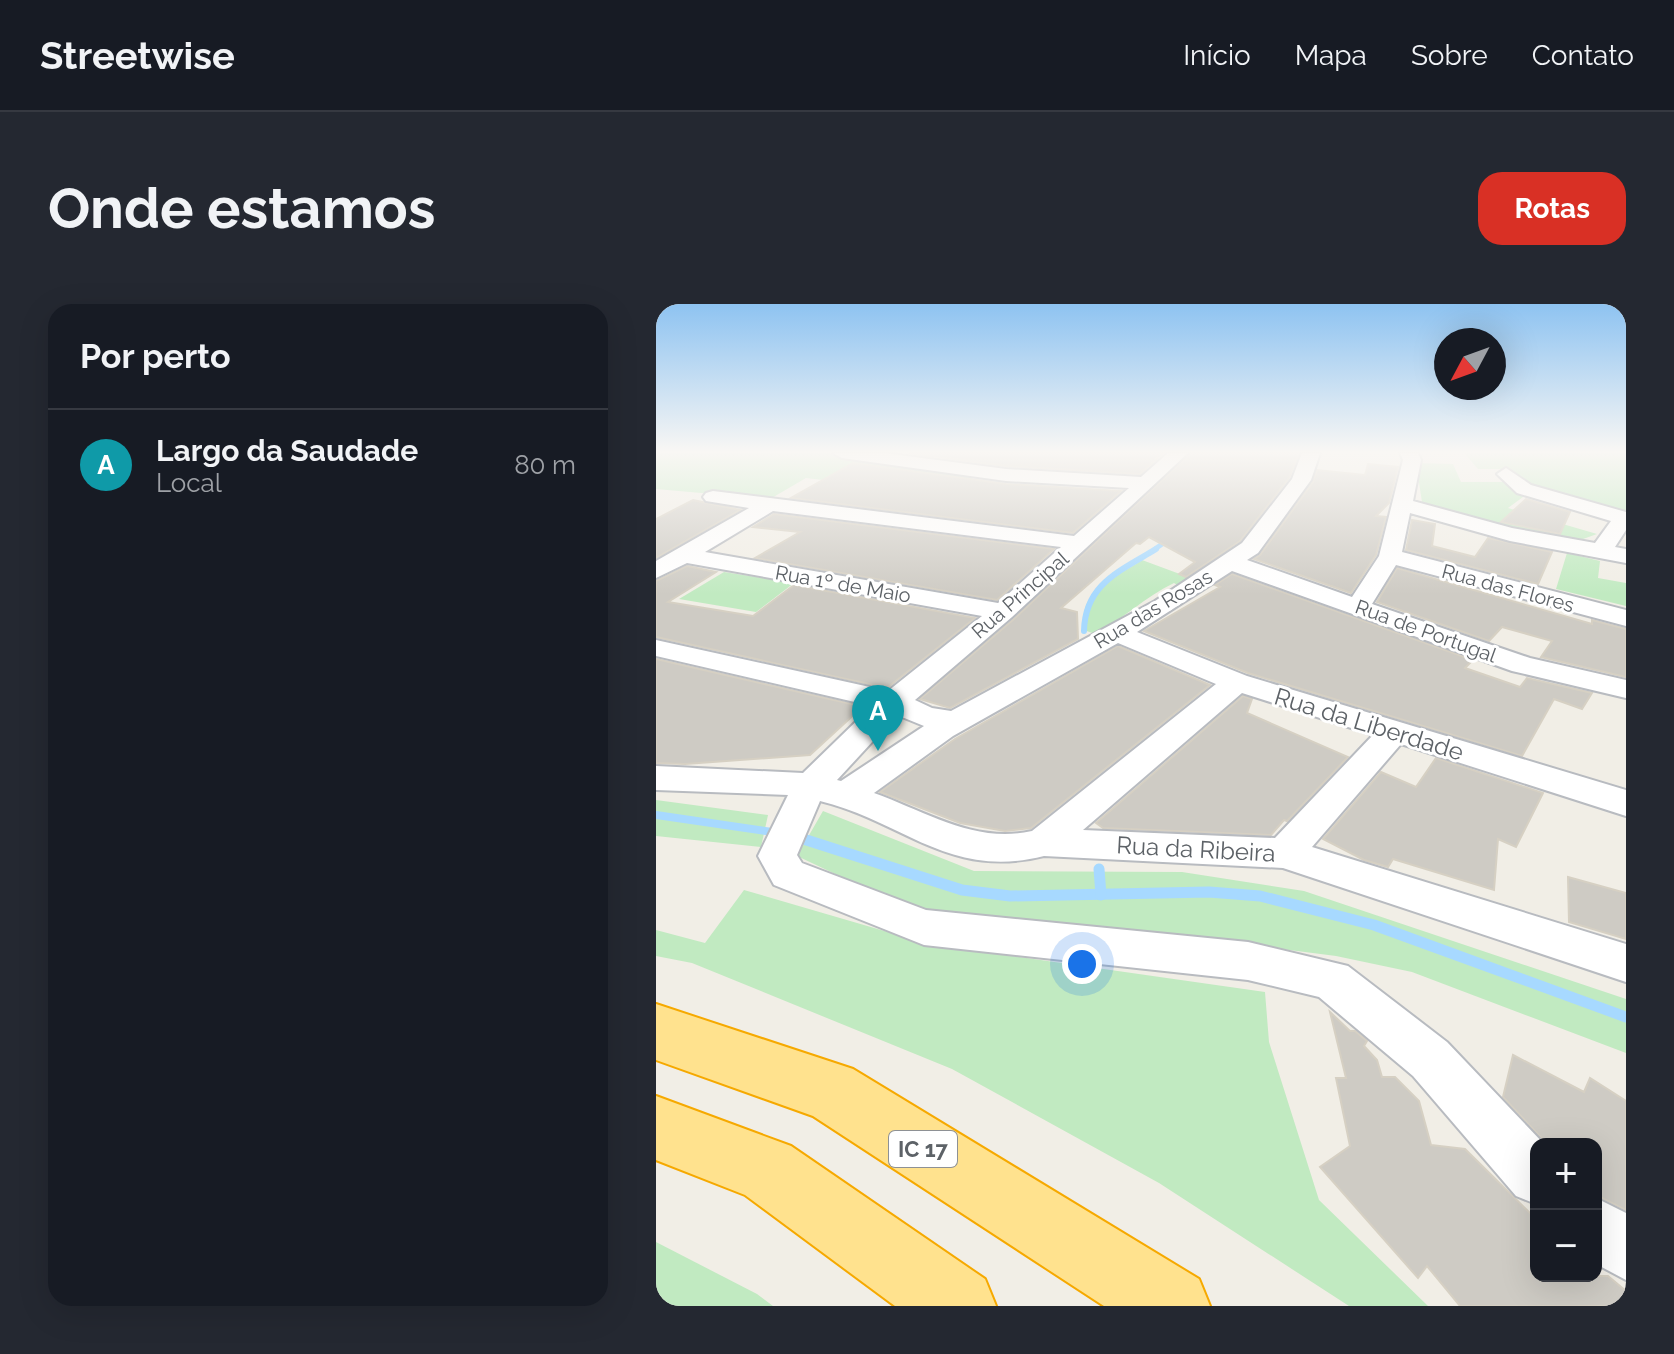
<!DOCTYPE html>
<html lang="pt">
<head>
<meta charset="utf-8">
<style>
  :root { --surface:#171b24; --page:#242831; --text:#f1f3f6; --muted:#9ea1a6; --line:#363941; --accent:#d93025 }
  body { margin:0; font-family:Raleway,sans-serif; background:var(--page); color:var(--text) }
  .controls { position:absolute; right:24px; bottom:24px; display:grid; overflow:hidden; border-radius:16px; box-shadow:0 8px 32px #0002 }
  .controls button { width:72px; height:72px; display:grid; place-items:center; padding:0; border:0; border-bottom:2px solid var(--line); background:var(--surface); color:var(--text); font:40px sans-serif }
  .compass { position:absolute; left:778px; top:24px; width:72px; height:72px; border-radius:50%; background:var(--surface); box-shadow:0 8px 32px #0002; rotate:229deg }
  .you { position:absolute; left:426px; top:660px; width:28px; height:28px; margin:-20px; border:6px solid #fff; border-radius:50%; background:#1a73e8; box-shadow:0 0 0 12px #1a73e833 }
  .badge { display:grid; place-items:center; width:52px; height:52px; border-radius:50%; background:var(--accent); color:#fff; font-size:26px; font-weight:700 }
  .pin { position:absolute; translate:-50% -66px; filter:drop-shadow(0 2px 4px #0008) }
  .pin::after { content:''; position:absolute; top:42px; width:28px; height:24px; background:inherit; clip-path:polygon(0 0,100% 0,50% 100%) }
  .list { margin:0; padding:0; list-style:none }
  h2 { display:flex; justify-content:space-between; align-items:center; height:104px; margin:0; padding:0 32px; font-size:34px }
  h2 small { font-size:26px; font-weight:400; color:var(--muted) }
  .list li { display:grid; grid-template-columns:52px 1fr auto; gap:24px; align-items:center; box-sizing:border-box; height:112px; padding:0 32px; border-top:2px solid var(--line) }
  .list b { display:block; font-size:30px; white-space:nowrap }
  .list p { margin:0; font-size:26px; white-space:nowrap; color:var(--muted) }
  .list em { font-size:26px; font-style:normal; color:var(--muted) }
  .map { position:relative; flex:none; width:970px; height:1002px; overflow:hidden; border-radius:24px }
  header { display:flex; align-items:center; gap:48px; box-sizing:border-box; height:112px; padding:0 40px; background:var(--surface); border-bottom:2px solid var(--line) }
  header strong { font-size:38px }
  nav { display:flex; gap:44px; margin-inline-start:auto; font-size:28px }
  .intro { display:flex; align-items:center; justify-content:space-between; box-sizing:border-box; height:192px; padding:0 48px }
  h1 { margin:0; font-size:56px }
  .button { padding:20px 36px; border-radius:24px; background:var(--accent); color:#fff; font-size:28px; font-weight:700 }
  main { display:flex; gap:48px; padding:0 48px }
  aside { flex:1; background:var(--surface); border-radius:24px; box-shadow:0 8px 32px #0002 }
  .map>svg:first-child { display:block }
  .green { fill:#c1eac1 }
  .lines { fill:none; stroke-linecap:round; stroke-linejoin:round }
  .stream-far3 { stroke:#a7d9ff; stroke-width:5 }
  .stream-far2 { stroke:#a7d9ff; stroke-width:6 }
  .stream-far1 { stroke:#a7d9ff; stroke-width:8 }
  .stream { stroke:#a7d9ff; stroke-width:11 }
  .building { fill:#cecbc4; stroke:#d6d0c3; stroke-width:2 }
  .street-casing { stroke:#b8bbc0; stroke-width:4 }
  .highway-casing { stroke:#f6a900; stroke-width:4 }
  .street { fill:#fff; fill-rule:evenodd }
  .highway { fill:#ffe28e; fill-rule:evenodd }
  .labels { text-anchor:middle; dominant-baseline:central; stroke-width:6; stroke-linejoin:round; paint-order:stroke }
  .far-street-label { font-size:20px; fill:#5d6267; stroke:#fff }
  .shield { fill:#fff; stroke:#8e9195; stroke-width:2 }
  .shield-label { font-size:22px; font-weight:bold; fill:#5d6267 }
  .street-label { font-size:24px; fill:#5d6267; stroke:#fff }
</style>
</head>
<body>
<header>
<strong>Streetwise</strong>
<nav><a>Início</a><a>Mapa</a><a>Sobre</a><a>Contato</a></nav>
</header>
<div class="intro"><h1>Onde estamos</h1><a class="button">Rotas</a></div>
<main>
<aside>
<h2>Por perto<small></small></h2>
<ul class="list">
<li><span class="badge" style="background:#0f9aa8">A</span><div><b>Largo da Saudade</b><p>Local</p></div><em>80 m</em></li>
</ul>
</aside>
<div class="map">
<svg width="970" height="1002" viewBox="0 0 970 1002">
  <rect width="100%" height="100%" fill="#f1eee6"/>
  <!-- green -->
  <g class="green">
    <path d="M0,149H198L319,172L298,191L150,174L114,195L0,185Z"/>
    <path d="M808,149H970V210L871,183L853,165H822Z"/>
    <path d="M760,159L797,160L805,178H850L871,190L852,204L941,230L916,239L784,207L766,198Z"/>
    <path d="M911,249L944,257L942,274L970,279V302L900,285Z"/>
    <path d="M486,256L540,276L525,283L518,279C489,293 467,315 439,330L428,326C422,285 458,275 486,256Z"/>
    <path d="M68,268L138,279L100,308L23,295Z"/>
    <path d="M0,496L112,511L105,543L0,532Z"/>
    <path d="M167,507L318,567L526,568L648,587L970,695V749L756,668L680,652L523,632L277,616L141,552Z"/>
    <path d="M88,586L273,640L609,688L613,738L663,896L772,1002H693L503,879L296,765L36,659L0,652V626L49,639Z"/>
    <path d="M0,938L101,990L117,1002H0Z"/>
  </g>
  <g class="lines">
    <!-- stream-far3 -->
    <path class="stream-far3" d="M496,247L515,234"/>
    <!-- stream-far2 -->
    <path class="stream-far2" d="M428,327C429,280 464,267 500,245"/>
    <!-- stream-far1 -->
    <path class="stream-far1" d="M0,511L123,529"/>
    <!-- stream -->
    <g class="stream">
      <path d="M138,532L306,586L354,592L553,588L604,592L718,621L970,713"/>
      <path d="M443,565L445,591"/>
    </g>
  </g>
  <!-- building -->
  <g class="building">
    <path d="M253,149H507L484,170L350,162Z"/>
    <path d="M535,149H643L633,174L584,237L530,273L523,270L539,258L493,233L484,240L480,239L405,304L421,308L422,335L294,404L264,395L358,315Z"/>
    <path d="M197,159L350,180L465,187L417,229L135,194Z"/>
    <path d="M712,160L742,163L733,199L720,212L730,213L720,251L695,289L598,255L604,251L657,178L661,166L709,171Z"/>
    <path d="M870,195L914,208L904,230L845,218Z"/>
    <path d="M37,196L84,206L0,254V215Z"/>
    <path d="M118,210L398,245L341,296L99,254L144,228L97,223Z"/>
    <path d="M756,216L779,220L776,242L819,253L832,234L896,248L882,280L750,246Z"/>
    <path d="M31,262L60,268L12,298L97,312L138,281L319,314L231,384L0,333V277Z"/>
    <path d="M741,264L936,320V316L970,325V373L885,353L896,337L846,323L833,337L721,298Z"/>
    <path d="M576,270L817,356L809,364L864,383L871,374L936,389L926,405L898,395L866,452L592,369L488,327L564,283L559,281Z"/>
    <path d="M462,342L554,381L375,524L349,527L304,519L224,488L299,435Z"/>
    <path d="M0,355L204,402L202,407L154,451L29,460L0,459Z"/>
    <path d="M587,392L596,395L591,409L692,453L631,517L628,516L615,531L447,524L440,519Z"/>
    <path d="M780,454L887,489L860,543L842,535L838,586L737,555L732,563L708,556L667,535L725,468L760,483Z"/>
    <path d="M912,573L970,589V635L913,618Z"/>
    <path d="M674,708L694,727H699L711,737L708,742L721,756L726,773H739L763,797L775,841L809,845L880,915V972H952L970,987V1002H804L771,962L762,974L664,863L694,842L680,774H690Z"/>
    <path d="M857,751L928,788L934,774L970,797V906L940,891V840H891L847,793Z"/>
  </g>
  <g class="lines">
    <!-- street casing -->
    <g class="street-casing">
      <g id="street">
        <path d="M177,149H228L350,165L485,173L512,149H532L356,313L259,396L276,404L295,407L499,297L586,239L636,175L646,149H664L655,176L602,249L591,256L696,293L723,252L747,156L744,149H762L765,156L757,197L856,224L939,239L955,217L861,189L841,170L850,164L875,181L970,208V226L959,243L970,245V259L854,237L754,209L746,248L970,306V322L740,261L716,300L874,354L970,376V394L856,367L576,267L481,328L591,372L970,486V512L745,440L656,543L970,640V678L627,564L388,552C293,576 247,517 164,497L141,551L146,559L270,606L592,638L692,662L791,738L888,840H880V900L860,892L757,772L663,693L592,676L268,641L118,581L102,552L132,491L0,486V462L147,469L216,402L0,352V336L232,387L326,312L31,259L0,274V257L93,204L50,197L47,193L50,189L57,187L418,232L473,184L350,177L186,154ZM117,207L405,243L342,299L49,248ZM462,339L560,380L376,527C319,540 271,508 218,489L297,432ZM586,389L717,431L619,534L427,526ZM241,411L268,422L185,477L181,476Z"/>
        <path d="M940,894L970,909V976L940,960Z"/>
      </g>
    </g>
    <!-- highway casing -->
    <g class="highway-casing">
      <g id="highway">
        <path d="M0,700L197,765L543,975L554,1002H448L157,812L0,756Z"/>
        <path d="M0,792L135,842L329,975L340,1002H239L89,891L0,856Z"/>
      </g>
    </g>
    <!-- street -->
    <use href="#street" class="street"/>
    <!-- highway -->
    <use href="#highway" class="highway"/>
  </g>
  <!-- sky -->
  <linearGradient id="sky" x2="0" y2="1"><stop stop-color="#8ec3f1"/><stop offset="0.51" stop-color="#f9f7f4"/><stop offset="1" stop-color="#f9f7f4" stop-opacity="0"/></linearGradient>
  <rect width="970" height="290" fill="url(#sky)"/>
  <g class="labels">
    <!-- far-street labels -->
    <g class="far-street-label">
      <text transform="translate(187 280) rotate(10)">Rua 1º de Maio</text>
      <text transform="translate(852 284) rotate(15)">Rua das Flores</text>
      <text transform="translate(364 291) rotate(-41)">Rua Principal</text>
      <text transform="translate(497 305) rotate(-31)">Rua das Rosas</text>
      <text transform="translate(770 327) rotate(20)">Rua de Portugal</text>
    </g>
    <!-- shield labels -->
    <rect class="shield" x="233" y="827" width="68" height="36" rx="6"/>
    <g class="shield-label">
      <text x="267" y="845">IC 17</text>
    </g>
    <!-- street labels -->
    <g class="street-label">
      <text transform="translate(713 420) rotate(17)">Rua da Liberdade</text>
      <text transform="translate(540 545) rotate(3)">Rua da Ribeira</text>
    </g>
  </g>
</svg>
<div class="controls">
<button>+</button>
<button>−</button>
</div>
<svg class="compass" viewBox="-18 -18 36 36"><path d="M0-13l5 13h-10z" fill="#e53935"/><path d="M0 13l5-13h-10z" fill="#9ea1a6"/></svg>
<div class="you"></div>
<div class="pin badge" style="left:222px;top:447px;background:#0f9aa8">A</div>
</div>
</main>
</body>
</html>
